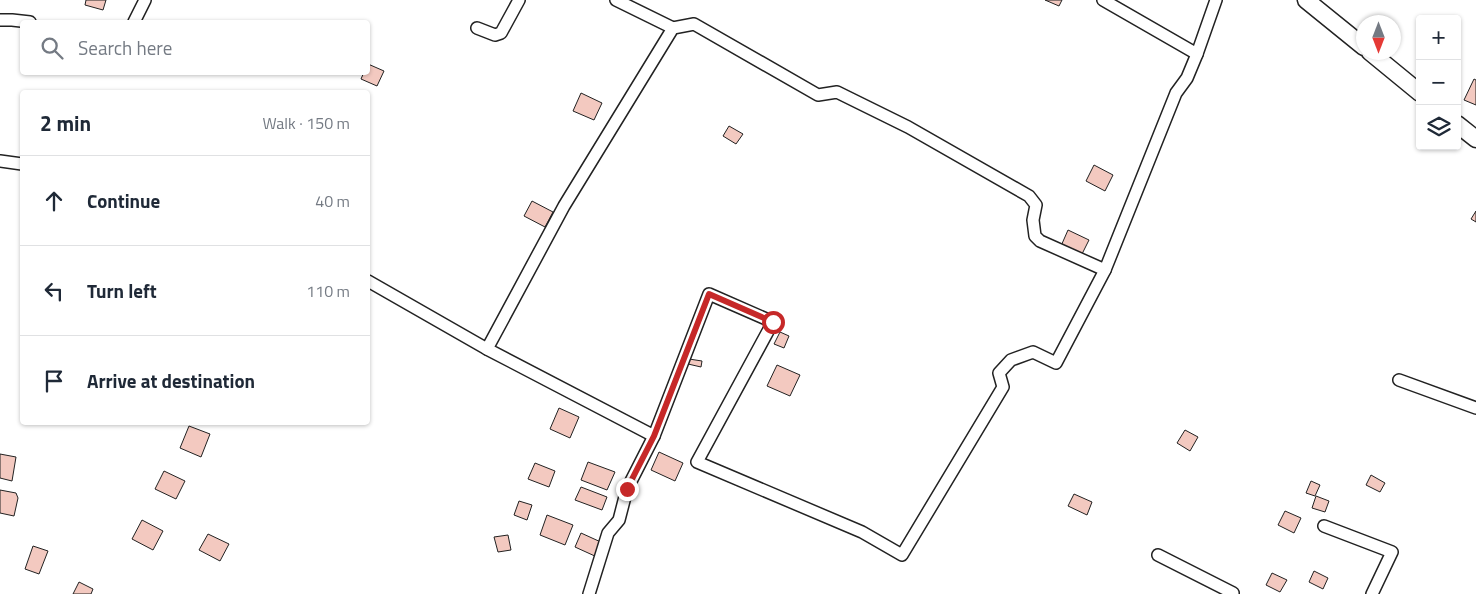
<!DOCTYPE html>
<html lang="en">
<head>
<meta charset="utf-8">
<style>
  :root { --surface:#fff; --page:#f2f2f3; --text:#1f2937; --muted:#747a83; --line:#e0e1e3 }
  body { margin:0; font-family:"Titillium Web",sans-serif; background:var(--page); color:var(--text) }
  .controls { position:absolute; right:15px; top:15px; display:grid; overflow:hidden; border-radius:5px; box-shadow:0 1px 4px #0004 }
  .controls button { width:45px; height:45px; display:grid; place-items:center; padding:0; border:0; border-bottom:1px solid var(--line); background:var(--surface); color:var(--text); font:25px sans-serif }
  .compass { position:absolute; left:1356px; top:15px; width:45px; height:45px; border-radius:50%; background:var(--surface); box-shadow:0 1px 4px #0004; rotate:180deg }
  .stop { position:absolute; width:15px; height:15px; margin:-11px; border:4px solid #c62828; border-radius:50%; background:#fff }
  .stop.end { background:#c62828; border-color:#fff; box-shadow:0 1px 5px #0008 }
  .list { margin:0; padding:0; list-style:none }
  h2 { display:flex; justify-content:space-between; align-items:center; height:65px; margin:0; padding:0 20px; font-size:21px }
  h2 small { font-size:16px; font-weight:400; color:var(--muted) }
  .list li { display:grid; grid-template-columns:32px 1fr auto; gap:15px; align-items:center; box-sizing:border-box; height:90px; padding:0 20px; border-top:1px solid var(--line) }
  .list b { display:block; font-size:19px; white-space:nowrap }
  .list em { font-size:16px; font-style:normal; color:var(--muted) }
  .icon { flex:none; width:28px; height:28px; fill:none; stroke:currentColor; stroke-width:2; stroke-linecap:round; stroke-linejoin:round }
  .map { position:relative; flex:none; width:1476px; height:594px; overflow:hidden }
  .search { position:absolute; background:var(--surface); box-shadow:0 1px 4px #0004; left:20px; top:20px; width:350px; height:55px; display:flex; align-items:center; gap:12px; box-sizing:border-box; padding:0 18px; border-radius:5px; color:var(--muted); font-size:19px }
  .panel { position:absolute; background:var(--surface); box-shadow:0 1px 4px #0004; left:20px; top:90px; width:350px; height:335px; border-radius:5px }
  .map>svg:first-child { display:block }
  .building { fill:#f3c9c0; stroke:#222 }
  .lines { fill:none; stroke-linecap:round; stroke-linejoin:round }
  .minor-casing { stroke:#222; stroke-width:14 }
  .secondary-casing { stroke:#222; stroke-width:19 }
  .minor { stroke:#fff; stroke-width:11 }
  .secondary { stroke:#fff; stroke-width:16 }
  .route { stroke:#c62828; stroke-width:6 }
</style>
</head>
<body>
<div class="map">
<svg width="1476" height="594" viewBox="0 0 1476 594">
  <rect width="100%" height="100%" fill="#fff"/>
  <!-- building -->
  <g class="building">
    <path d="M86,0H106L103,10L85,5Z"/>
    <path d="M1045,0H1062L1059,6Z"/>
    <path d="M368,64L384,71L377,86L361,79L364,72H368Z"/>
    <path d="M1474,79L1476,80V105L1464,100Z"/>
    <path d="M581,93L602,103L594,120L573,111Z"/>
    <path d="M729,126L743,134L736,144L723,136Z"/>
    <path d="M1094,165L1113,175L1105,191L1086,181Z"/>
    <path d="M532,201L553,212L545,227L524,216Z"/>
    <path d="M1476,211V222L1471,219Z"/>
    <path d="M1068,230L1089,240L1081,256L1061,246Z"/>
    <path d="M780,332L789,336L784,348L774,344Z"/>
    <path d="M689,359L702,361L701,367L688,364Z"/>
    <path d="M777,365L800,375L790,396L767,386Z"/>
    <path d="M559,408L579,417L570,438L550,429Z"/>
    <path d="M189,426L210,434L201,457L180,448Z"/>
    <path d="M1185,430L1198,437L1190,451L1177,443Z"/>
    <path d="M659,452L683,463L675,481L651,470Z"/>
    <path d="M0,454L16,457L12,481L0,478Z"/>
    <path d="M588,462L615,472L607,490L581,480Z"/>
    <path d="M535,463L555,471L549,487L528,479Z"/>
    <path d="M164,471L185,481L176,499L155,489Z"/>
    <path d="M1371,475L1385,483L1380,492L1366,485Z"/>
    <path d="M1311,481L1320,485L1315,496L1306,493Z"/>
    <path d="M581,487L607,497L602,510L575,500Z"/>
    <path d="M0,490L16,493L18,498L14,516L0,513Z"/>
    <path d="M1074,494L1092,502L1087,515L1068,506Z"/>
    <path d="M1316,496L1329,501L1325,512L1312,508Z"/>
    <path d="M519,501L532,505L527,520L514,515Z"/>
    <path d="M1285,511L1301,518L1294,533L1278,525Z"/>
    <path d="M547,515L573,525L565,545L540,535Z"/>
    <path d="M142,520L163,531L153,550L132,539Z"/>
    <path d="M581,533L603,543L597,557L575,547Z"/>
    <path d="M208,534L229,544L220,561L199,550Z"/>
    <path d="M508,535L511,550L498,552L494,537Z"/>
    <path d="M33,546L48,551L39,574L25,569Z"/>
    <path d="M1314,571L1328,578L1323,589L1309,582Z"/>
    <path d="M1272,573L1287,580L1280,592L1266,585Z"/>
    <path d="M79,582L93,589L91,594H73Z"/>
  </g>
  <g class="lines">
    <!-- minor casing -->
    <g class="minor-casing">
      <g id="minor">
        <path d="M616,0L673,28"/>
        <path d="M1103,0L1197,54L1216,0"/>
        <path d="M0,20H12L30,22"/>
        <path d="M134,22L145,0"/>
        <path d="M477,28L495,35L501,33L519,0"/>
        <path d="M0,161L22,164"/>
        <path d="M368,281L487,349"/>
        <path d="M1399,380L1476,408"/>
        <path d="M654,436L487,349L564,206L673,28L694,24L818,95L837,92L908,127L1029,196L1036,205L1033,220L1035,236L1040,241L1105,270"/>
        <path d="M1324,526L1392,552L1372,594"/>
        <path d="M1158,555L1233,593"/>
        <path d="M589,594L608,533L619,520L627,489L654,436L709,294L773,322L697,462L862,532L902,555L1003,387L999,373L1011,360L1033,352L1056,363L1105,270L1176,93L1187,78L1197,54"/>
      </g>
    </g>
    <!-- secondary casing -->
    <g class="secondary-casing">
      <g id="secondary">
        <path d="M1306,0L1364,47"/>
        <path d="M1370,52L1420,93"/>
        <path d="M1457,124L1476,139"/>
      </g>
    </g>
    <!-- minor -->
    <use href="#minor" class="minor"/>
    <!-- secondary -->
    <use href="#secondary" class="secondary"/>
  </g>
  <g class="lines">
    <!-- route -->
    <path class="route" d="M627,489L654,436L709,294L773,322"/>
  </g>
</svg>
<div class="controls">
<button>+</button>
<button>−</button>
<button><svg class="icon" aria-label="layers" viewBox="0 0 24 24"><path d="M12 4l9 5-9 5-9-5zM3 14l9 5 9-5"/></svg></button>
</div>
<svg class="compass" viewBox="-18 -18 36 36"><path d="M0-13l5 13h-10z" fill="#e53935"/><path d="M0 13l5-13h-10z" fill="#747a83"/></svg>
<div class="stop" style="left:773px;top:322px"></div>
<div class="stop end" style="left:627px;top:489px"></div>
<div class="search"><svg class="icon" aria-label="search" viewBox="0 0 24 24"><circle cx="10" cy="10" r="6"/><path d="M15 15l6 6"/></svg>Search here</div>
<section class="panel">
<h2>2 min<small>Walk · 150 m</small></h2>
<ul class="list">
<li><svg class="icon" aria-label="ahead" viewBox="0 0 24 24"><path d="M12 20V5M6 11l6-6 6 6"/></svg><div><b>Continue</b></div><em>40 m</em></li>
<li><svg class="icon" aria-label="left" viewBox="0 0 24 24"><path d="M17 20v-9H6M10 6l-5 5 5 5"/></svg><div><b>Turn left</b></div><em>110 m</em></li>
<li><svg class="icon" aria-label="arrive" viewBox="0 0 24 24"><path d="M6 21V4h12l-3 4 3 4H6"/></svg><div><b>Arrive at destination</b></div></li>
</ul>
</section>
</div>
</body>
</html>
